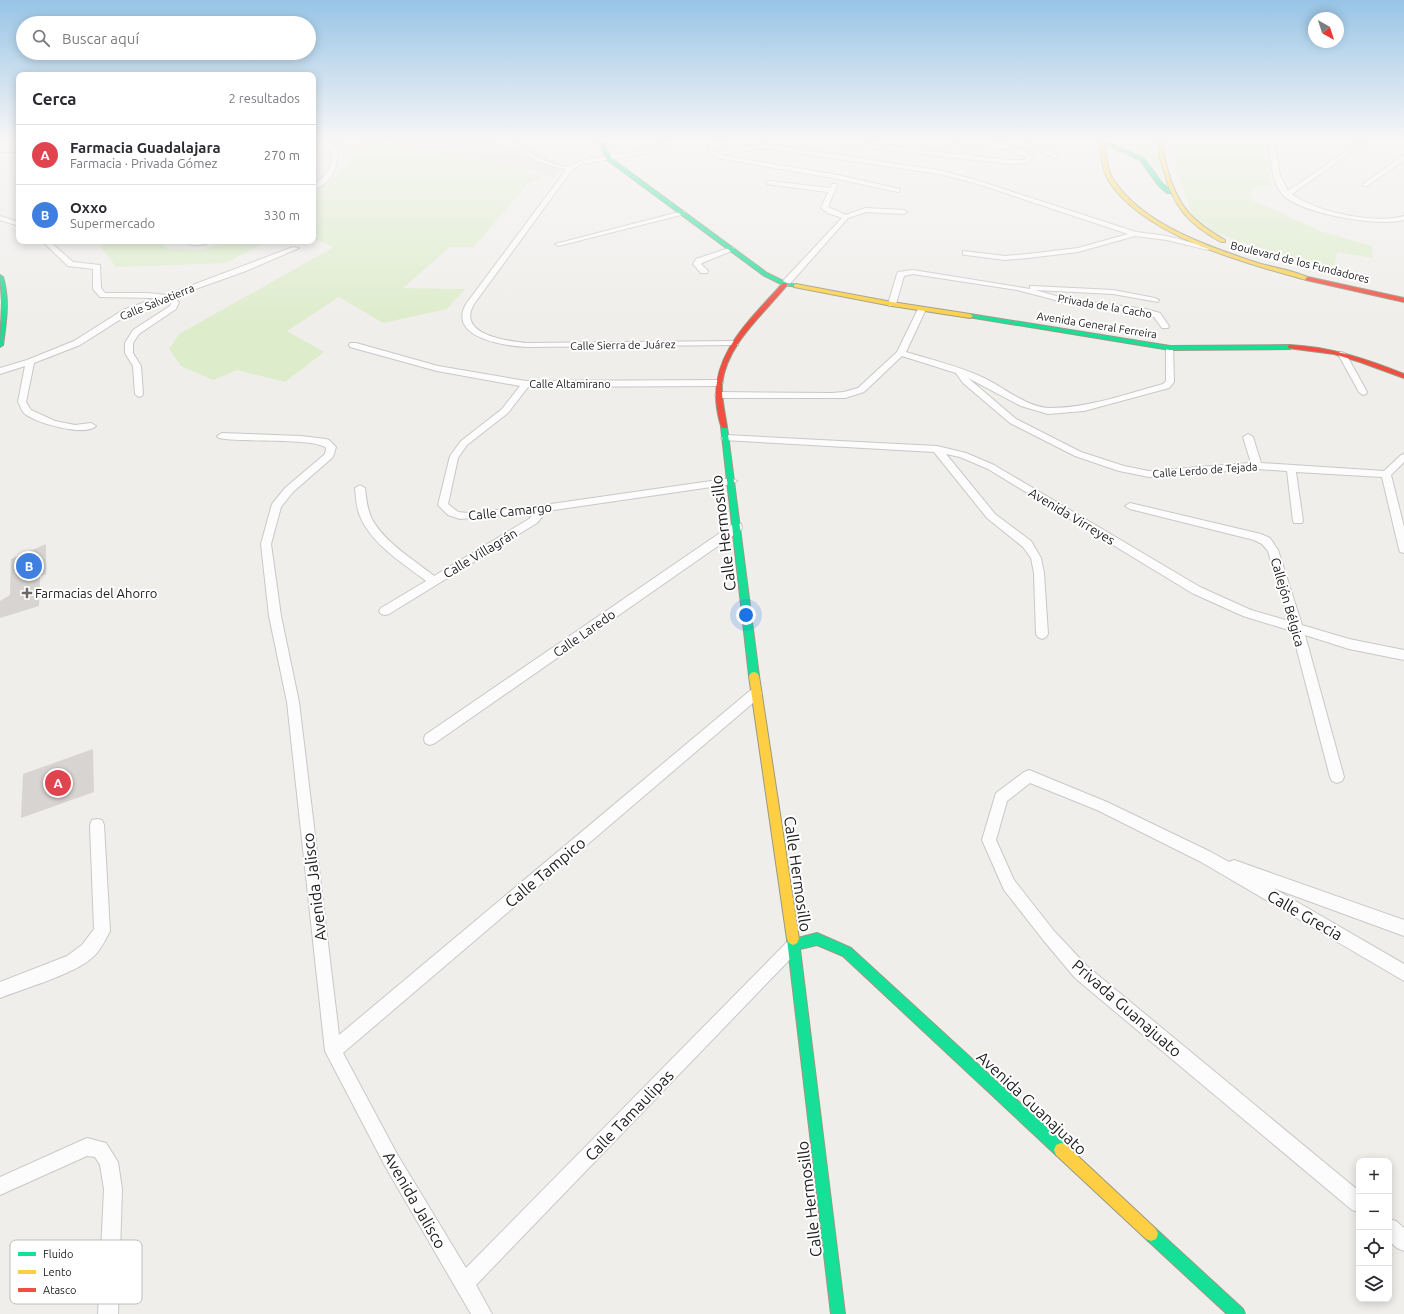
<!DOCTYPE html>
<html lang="es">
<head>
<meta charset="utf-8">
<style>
  :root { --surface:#fff; --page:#f2f2f3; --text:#2b2b33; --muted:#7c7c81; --line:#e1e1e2; --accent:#0b8043 }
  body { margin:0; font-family:Ubuntu,sans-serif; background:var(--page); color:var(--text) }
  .controls { position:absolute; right:12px; bottom:12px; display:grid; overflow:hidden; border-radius:8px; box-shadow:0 2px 10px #0003 }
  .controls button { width:36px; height:36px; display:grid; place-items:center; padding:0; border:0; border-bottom:1px solid var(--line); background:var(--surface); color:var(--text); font:20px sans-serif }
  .compass { position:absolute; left:1308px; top:12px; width:36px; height:36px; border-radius:50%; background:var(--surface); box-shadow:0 2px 10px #0003; rotate:141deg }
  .you { position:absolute; left:746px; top:615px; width:14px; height:14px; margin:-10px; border:3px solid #fff; border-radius:50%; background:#1a73e8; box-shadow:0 0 0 6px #1a73e833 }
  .badge { display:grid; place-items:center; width:26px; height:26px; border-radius:50%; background:var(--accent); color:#fff; font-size:13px; font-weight:700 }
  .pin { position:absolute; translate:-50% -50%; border:2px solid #fff; box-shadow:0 1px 4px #0006 }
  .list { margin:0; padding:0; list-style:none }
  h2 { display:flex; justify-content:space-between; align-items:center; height:52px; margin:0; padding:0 16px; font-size:17px }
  h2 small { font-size:13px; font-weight:400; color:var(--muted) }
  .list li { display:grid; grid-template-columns:26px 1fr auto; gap:12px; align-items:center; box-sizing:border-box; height:60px; padding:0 16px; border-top:1px solid var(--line) }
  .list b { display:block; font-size:15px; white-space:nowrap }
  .list p { margin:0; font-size:13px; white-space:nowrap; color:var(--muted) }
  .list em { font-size:13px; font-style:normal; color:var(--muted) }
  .icon { flex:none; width:22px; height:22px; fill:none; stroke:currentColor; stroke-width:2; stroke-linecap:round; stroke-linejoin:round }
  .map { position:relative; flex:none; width:1404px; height:1314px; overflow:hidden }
  .search { position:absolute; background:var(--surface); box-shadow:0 2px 10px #0003; left:16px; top:16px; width:300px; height:44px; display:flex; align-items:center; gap:10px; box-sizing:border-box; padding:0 14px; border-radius:22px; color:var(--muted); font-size:15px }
  .panel { position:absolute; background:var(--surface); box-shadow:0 2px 10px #0003; left:16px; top:72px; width:300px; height:172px; border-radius:8px }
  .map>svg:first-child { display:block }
  .residential { fill:#dfdedc }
  .grass { fill:#ddeccb }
  .building { fill:#d7d4d2 }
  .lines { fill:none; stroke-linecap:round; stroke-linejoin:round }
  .street-casing { stroke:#c9c8c7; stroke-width:2 }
  .fast-casing { stroke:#999a82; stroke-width:2 }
  .slow-casing { stroke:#999a82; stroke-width:2 }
  .jam-casing { stroke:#999a82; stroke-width:2 }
  .street { fill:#fdfcfc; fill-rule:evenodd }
  .fast { fill:#16e098; fill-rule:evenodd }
  .slow { fill:#ffcf43; fill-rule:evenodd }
  .jam { fill:#f24e42; fill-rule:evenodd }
  .poi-dot { fill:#6a6968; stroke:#fff; stroke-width:1.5 }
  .labels { text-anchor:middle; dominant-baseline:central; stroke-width:4; stroke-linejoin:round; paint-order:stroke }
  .far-street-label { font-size:11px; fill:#222; stroke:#fff }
  .street-label { font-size:13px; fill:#222; stroke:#fff }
  .poi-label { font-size:13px; fill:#222; stroke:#fff; text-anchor:start }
  .near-street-label { font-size:16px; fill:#222; stroke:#fff }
  .key { fill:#fff; stroke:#bdbdbd; stroke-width:1 }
  .key-label { font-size:11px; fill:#222 }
</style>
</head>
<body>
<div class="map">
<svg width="1404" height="1314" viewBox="0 0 1404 1314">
  <rect width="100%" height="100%" fill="#f0eeeb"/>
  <!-- residential -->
  <path class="residential" d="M358,141H513L564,166L553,178L526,168L387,143L363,146Z"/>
  <!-- grass -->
  <g class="grass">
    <path d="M1112,141H1156L1162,181L1154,165L1147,163L1150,160C1138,152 1123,149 1112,141Z"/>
    <path d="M1172,141H1265L1272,187H1258L1249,192L1254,201L1320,231L1372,246L1373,258L1337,252L1334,266L1300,259H1289L1214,232L1193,216L1176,171Z"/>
    <path d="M386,143L523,168L542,177L527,185L474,247H450L403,288L465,289L447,309L383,323L339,297L287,331L324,352L285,382L237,370L213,380L181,366L169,349L179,334L334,247L313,239V193C330,182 346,169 354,150Z"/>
    <path d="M112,241H160L166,248L197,250L234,241H268L226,263L116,267L100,246Z"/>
  </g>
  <!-- building -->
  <g class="building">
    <path d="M46,544V574L40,576L39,606L0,618V601L10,595L11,559Z"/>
    <path d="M93,749L94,792L21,818L23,774Z"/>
  </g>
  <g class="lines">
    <!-- street casing -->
    <g class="street-casing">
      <g id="street">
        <path d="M319,141H325L333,145L348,141H355L337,148C340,167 331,183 313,190V185C327,175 334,167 331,150L313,156V152L328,147Z"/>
        <path d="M491,141C514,138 525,152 544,160C552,164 561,166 569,167C590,154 618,156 642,151C653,148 663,139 674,141L646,153L582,164L572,170L474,304C456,335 508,341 527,343L735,341H738V345L527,347C506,346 447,338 466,304L566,170L539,162L520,150Z"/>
        <path d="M829,141H843L1010,160H1024L1027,157L1006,149L956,143L953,141C972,138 1020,144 1034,157L1028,163L1010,164L832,143Z"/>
        <path d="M1016,141L1046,150L1059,157L1054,158L1042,152L1014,144V142Z"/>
        <path d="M1268,141H1274L1280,175L1288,191L1361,141H1367L1292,194C1318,213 1374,224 1404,216V220C1378,227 1304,214 1284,196C1271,183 1271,158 1268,141Z"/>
        <path d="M718,142L723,143L714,148L716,152L764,144L939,170L979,181L1136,232L1167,236L1212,248L1208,250L1167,240L1135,236L1078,252L1028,258L1005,260L966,255H963V251L1005,256L1028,254L1078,248L1128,234L975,183L939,174L764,148L720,155L838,175L900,189V191L898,192L838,179L718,158L712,155L708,147Z"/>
        <rect x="0" y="148" width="19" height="4"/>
        <path d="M1404,155V160L1367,186H1363V184Z"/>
        <path d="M769,181L830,188L832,184H836L837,185L828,207L846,215L865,208L904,210L907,212L904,214L866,212L848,218L788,286H785L781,284L782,282L842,218L828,213L821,208L828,192L767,184L766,183Z"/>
        <path d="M683,211L686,213L685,214L558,246L555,244Z"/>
        <path d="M0,216L19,222V226L0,220Z"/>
        <path d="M42,241H49L73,262L100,265L101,288L105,293H148L166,295L293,247L299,248L246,271L173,297L179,302L176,309L139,334L133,343V353L141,366L143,394L142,396L139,397L135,394L133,366L125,353V343L133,330L170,306L171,303L166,300L129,314L80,345L34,363L26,402L31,410L55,421L75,425L91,423L96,426C85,437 34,423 24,413C21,410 20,405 18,402L25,366L0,374V368L27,360L74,341L123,310L156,298L100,297L93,289V269L68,266Z"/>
        <path d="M184,241H212C205,246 191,247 184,241Z"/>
        <path d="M732,247L734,248V250L702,263L701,264L708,271L707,273H701L693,264L696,259Z"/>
        <path d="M913,270L1030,289V286H1033L1113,290L1155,298L1159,300L1158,302L1113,294L1035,290L1067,299L1146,309L1160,313L1169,326L1168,328H1162L1154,317L1142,313L1067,303L1017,290L913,274L904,276L896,304L895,306H889L888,304L897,274L898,272Z"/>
        <path d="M919,307H925L926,309L906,352C932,360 959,366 984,378C1003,387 1028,408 1050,408C1088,408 1126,394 1163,384L1166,381V348L1170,346H1173L1174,382L1169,388L1084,411L1048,414L1021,406L968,378L1016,419L1081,452L1124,466L1149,471L1251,463L1243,437L1248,434L1253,437L1261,463L1384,471L1401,455L1404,454V462L1391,475L1404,527V553L1400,552L1399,549L1382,477L1296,472L1303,521L1302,523H1294L1293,521L1287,471L1257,469L1149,477L1119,471L1075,456L1010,423L963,383L956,373L902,356L864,392L845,398H719L715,395L719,392L832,393L844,392L858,388L897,352Z"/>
        <path d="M350,343H356L438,366L526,381L719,380L723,383L719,386L528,387L508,413L467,445L458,458L448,504L458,512L468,513L544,505L732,478L737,481L732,484L547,511L537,523L389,614L385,615L381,614L379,611L381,608L426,581C403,563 371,544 360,516C356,507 356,497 355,488L360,485L365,488C366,498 367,509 372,519C385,543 413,559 434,576L529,519L535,512L460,519L448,515L438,505L450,456L461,441L502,409L520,386L437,371L350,347L349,345Z"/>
        <path d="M1339,352H1342L1346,354L1367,392L1366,394L1363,395L1359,392L1338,354Z"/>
        <path d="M222,433L301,436L326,439L329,440L336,447L333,457L293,492L281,507L271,544L281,616L299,702L339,1035L752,689L756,688L760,689L762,693L760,697L343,1053L397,1154L466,1268L789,940L794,937L799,940L802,945L799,950L476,1285L492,1314H471L385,1166L325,1051L287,702L269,616L261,544L272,504L285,488L325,454L326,448C315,437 239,443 219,438L217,436Z"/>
        <path d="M726,435L937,446L966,453L994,465L1200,587L1251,610L1289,621L1268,551L1262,544L1254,540L1130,509L1125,506L1130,503L1261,534L1270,538L1278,550L1302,625L1349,639L1404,650V660L1349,649L1305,635L1344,777L1342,781L1337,783L1332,781L1330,777L1292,631L1243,616L1192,593L988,469L960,457L946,454L995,514L1031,541L1041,558L1044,573L1048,634L1046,637L1042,639L1038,637L1036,634L1034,573L1031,558L1023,547L987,518L934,452L723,440L721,438Z"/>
        <path d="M737,523L741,524L742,527L741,530L435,743L430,745L425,743L424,739L425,735L733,524Z"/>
        <path d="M1029,770L1107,802L1211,852L1229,862L1234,860L1404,920V936L1273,888L1404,964V981L1201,862L1097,810L1030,783L1007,801L996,840L1014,880L1054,931L1087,966L1359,1191V1212L1352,1210L1075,978L1044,941L1004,890L982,840L996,793L1024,772Z"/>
        <path d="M97,819L102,820L104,825L110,931C106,939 100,951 93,957C75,974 25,988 0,998V982L67,956L82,945L94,929L90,825L92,820Z"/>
        <path d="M87,1138L106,1143L118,1162L122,1189L118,1314H98L104,1189L100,1165L95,1157L87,1156L0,1195V1177Z"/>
        <path d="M1389,1219L1396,1221L1404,1228V1251L1397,1248L1389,1241Z"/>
      </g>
    </g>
    <!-- fast casing -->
    <g class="fast-casing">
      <g id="fast">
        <path d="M599,141H603L611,158L767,273L787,283L798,285V287L783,285L763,275L607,160Z"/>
        <path d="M1099,141H1104L1144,158L1162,183L1171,191V193H1167L1158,185L1140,160Z"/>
        <path d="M0,275L3,277C10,300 6,322 3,345L0,347L2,302Z"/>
        <path d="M970,314L1170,346L1290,345L1293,347L1290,349L1170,350L968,317L967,316Z"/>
        <path d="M724,425L727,427L759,676L757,679H751L749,676L721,427Z"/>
        <path d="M793,933L797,935L798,938L817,933L851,948L1066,1145L1068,1150L1066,1155L1061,1157L1056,1155L843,956L817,945L800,949L845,1314H831L787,939L789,935Z"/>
        <path d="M1151,1227L1156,1229L1243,1309L1245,1314H1227L1146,1239L1144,1234L1146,1229Z"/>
      </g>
    </g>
    <!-- slow casing -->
    <g class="slow-casing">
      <g id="slow">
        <path d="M1099,141H1103C1107,153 1106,169 1113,179C1142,225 1212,248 1261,264C1273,267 1302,273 1311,279L1306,280C1245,263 1143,236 1108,180C1101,168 1102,153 1099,141Z"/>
        <path d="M1159,141H1163C1162,151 1165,161 1168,171C1178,207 1193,222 1225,240V242H1221C1189,224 1174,208 1164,172C1161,162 1157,151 1159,141Z"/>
        <path d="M796,284L892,302L970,314L973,316L970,318L892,306L794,287V285Z"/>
        <path d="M754,672L757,673L759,676L799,939L797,943L793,945L789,943L787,939L749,676L751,673Z"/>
        <path d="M1061,1143L1066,1145L1156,1229L1158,1234L1156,1239L1151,1241L1146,1239L1056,1155L1054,1150L1056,1145Z"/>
      </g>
    </g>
    <!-- jam casing -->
    <g class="jam-casing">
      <g id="jam">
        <path d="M1308,277L1404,298V302L1306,280L1305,279Z"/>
        <path d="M783,283L788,284C764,314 727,343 722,384C721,398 725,413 727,427L726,428H722C719,422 718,414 717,408C709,355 751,319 783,283Z"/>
        <path d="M1290,345C1330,347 1367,359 1404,374V378L1360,362L1334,354L1288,348V346Z"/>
      </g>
    </g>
    <!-- street -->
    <use href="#street" class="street"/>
    <!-- fast -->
    <use href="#fast" class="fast"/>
    <!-- slow -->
    <use href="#slow" class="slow"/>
    <!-- jam -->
    <use href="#jam" class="jam"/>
  </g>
  <!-- sky -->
  <linearGradient id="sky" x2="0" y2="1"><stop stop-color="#97c4e6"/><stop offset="0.43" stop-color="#f8f7f6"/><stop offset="1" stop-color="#f8f7f6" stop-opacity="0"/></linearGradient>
  <rect width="1404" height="325" fill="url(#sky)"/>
  <!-- markers -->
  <path class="poi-dot" d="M25 587h4v4h4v4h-4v4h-4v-4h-4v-4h4z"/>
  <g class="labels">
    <!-- far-street labels -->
    <g class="far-street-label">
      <text transform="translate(1300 262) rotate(14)">Boulevard de los Fundadores</text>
      <text transform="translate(157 302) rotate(-22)">Calle Salvatierra</text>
      <text transform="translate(1105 306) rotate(10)">Privada de la Cacho</text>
      <text transform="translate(1097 325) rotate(9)">Avenida General Ferreira</text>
      <text transform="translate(623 345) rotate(-1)">Calle Sierra de Juárez</text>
      <text x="570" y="384">Calle Altamirano</text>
      <text transform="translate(1205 470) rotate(-4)">Calle Lerdo de Tejada</text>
    </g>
    <!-- street labels -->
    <g class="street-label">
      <text transform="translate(510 511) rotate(-6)">Calle Camargo</text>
      <text transform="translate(1072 516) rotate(31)">Avenida Virreyes</text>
      <text transform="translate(480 553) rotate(-31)">Calle Villagrán</text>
      <text transform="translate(1288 602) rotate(74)">Callejón Bélgica</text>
      <text transform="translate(584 633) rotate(-35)">Calle Laredo</text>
    </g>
    <!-- poi labels -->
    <g class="poi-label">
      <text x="35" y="593">Farmacias del Ahorro</text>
    </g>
    <!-- near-street labels -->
    <g class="near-street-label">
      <text transform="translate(723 533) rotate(-97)">Calle Hermosillo</text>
      <text transform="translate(545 872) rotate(-40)">Calle Tampico</text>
      <text transform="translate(798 874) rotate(82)">Calle Hermosillo</text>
      <text transform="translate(314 887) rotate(-97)">Avenida Jalisco</text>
      <text transform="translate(1305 915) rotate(30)">Calle Grecia</text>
      <text transform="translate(1127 1008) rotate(41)">Privada Guanajuato</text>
      <text transform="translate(1032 1103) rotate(43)">Avenida Guanajuato</text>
      <text transform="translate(629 1115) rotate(-46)">Calle Tamaulipas</text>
      <text transform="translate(809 1199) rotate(-97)">Calle Hermosillo</text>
      <text transform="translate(415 1200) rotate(60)">Avenida Jalisco</text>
    </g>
  </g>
  <!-- legend -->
  <rect x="10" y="1240" width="132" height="64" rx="6" class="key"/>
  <rect x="18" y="1252" width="18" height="4" fill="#16e098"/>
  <rect x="18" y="1270" width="18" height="4" fill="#ffcf43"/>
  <rect x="18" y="1288" width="18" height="4" fill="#f24e42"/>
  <g class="key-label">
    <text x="43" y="1258">Fluido</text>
    <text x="43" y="1276">Lento</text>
    <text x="43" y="1294">Atasco</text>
  </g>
</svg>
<div class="controls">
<button>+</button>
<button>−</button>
<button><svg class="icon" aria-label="locate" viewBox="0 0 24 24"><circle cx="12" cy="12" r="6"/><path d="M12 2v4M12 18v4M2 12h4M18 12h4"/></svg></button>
<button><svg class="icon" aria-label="layers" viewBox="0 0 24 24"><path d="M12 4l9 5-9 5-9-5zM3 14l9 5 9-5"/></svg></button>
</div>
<svg class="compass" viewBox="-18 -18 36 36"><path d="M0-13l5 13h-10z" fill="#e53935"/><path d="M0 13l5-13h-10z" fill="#7c7c81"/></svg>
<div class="you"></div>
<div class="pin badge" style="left:58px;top:783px;background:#e0444e">A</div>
<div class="pin badge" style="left:29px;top:566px;background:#3f7fe0">B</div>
<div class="search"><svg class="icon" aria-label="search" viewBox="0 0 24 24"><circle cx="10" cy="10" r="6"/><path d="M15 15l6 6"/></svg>Buscar aquí</div>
<section class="panel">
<h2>Cerca<small>2 resultados</small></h2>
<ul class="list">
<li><span class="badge" style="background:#e0444e">A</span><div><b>Farmacia Guadalajara</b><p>Farmacia · Privada Gómez</p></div><em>270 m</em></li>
<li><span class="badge" style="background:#3f7fe0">B</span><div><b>Oxxo</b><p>Supermercado</p></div><em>330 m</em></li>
</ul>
</section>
</div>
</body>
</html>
